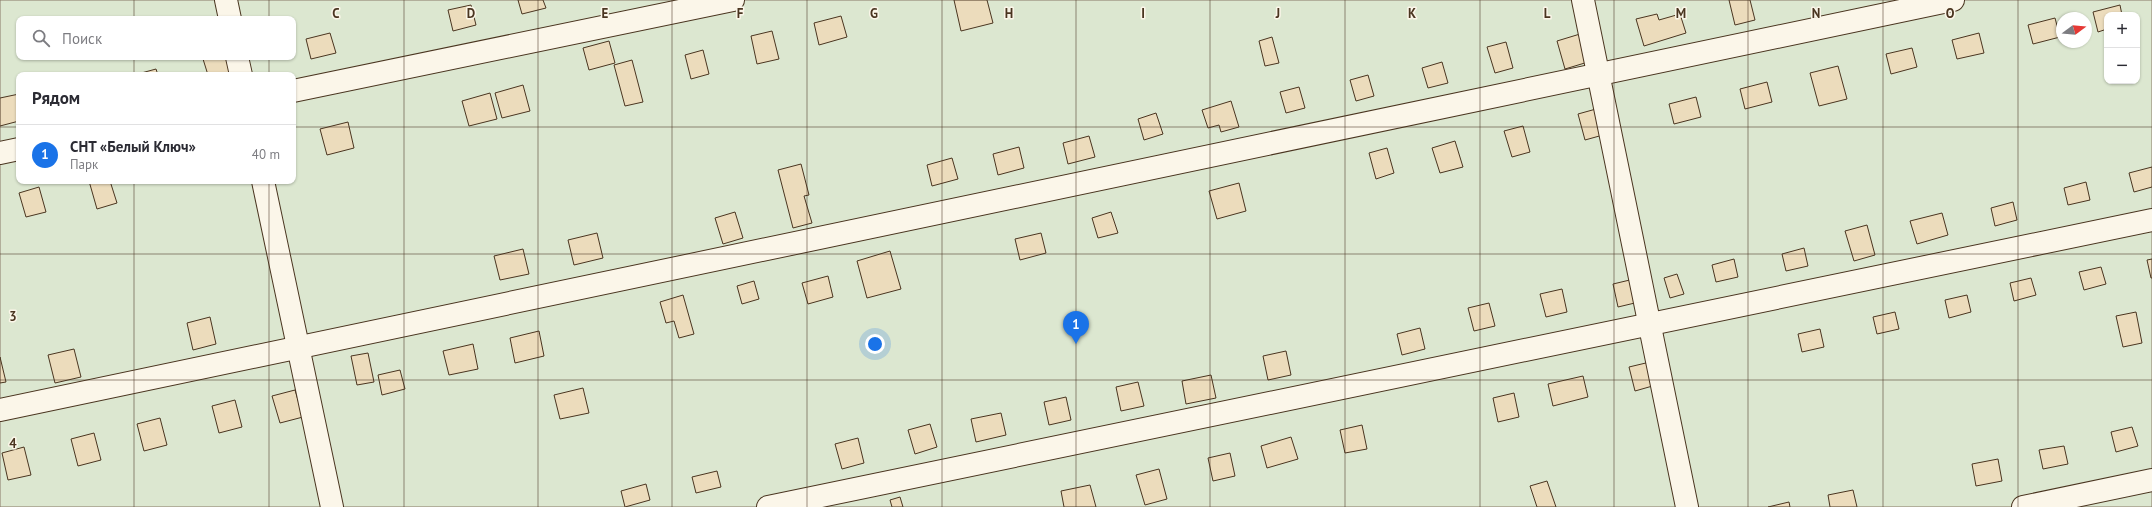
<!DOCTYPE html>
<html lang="ru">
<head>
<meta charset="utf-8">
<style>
  :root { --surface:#fff; --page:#f7f7f7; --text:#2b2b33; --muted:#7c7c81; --line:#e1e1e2; --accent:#1a73e8 }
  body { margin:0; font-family:"PT Sans",sans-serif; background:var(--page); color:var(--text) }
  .controls { position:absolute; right:12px; top:12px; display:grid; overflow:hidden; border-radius:8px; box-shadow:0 1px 3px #0004 }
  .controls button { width:36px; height:36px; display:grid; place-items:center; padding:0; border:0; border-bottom:1px solid var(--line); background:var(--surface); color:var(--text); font:20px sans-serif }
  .compass { position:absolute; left:2056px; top:12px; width:36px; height:36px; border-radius:50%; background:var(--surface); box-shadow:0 1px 3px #0004; rotate:74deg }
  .you { position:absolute; left:875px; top:344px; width:14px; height:14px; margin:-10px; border:3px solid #fff; border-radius:50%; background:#1a73e8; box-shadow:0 0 0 6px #1a73e833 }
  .badge { display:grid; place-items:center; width:26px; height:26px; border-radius:50%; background:var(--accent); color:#fff; font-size:13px; font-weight:700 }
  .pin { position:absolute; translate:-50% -33px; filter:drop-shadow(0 1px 2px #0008) }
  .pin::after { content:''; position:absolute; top:21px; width:14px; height:12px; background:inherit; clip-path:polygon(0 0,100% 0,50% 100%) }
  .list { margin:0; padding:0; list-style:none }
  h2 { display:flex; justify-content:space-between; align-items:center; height:52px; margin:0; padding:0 16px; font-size:17px }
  h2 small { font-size:13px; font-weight:400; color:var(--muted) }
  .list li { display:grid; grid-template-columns:26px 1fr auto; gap:12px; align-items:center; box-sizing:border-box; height:60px; padding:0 16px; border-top:1px solid var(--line) }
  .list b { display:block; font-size:15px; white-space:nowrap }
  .list p { margin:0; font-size:13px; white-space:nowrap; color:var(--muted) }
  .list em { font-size:13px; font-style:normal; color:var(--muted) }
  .icon { flex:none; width:22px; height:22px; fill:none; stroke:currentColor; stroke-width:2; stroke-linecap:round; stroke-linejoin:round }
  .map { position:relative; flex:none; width:2152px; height:507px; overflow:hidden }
  .search { position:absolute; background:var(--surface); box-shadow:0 1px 3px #0004; left:16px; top:16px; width:280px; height:44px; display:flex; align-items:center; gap:10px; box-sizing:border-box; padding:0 14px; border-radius:8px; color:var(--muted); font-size:15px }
  .panel { position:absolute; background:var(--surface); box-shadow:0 1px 3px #0004; left:16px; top:72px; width:280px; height:112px; border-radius:8px }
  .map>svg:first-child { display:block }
  .green { fill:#dce7d0; stroke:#887966; fill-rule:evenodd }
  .building { fill:#ecdcbc; stroke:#4a3520 }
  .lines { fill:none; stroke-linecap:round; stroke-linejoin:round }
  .minor-casing { stroke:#4a3520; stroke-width:24 }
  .minor { stroke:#fbf6e9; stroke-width:22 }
  .grid { fill:none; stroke:#4a3520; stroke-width:1; stroke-opacity:0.55 }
  .grid-label { font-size:13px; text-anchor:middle; font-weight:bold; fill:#4a3520; stroke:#fbf6e9; stroke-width:3; stroke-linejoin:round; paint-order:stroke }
</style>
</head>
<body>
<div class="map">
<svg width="2152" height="507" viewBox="0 0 2152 507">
  <rect width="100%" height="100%" fill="#fbf6e9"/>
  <!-- green -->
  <path class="green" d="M0,0H2152V507H0ZM2107,15H2137V81H2107ZM2062,18H2086V42H2062ZM19,19H293V57H19ZM19,75H293V181H19Z"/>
  <!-- building -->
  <g class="building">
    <path d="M518,0H543L546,8L522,14Z"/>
    <path d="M954,0H987L993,23L961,31Z"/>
    <path d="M1729,0H1750L1755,20L1735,25Z"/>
    <path d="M471,5L476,25L453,31L448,10Z"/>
    <path d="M2120,5L2122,15H2107V29L2098,32L2093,12Z"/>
    <path d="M1657,14L1659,20L1680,14L1686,33L1644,46L1636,19Z"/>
    <path d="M841,16L847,37L819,45L814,23Z"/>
    <path d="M2055,18L2060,37L2033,44L2028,25Z"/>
    <path d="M772,31L779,59L757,64L751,36Z"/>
    <path d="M330,33L336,53L311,59L306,39Z"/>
    <path d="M1979,33L1984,53L1957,59L1952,40Z"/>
    <path d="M1580,34L1588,62L1565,69L1557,41Z"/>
    <path d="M1272,37L1279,63L1265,66L1259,41Z"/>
    <path d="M609,41L615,63L589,70L583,48Z"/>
    <path d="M1506,42L1513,68L1495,73L1487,47Z"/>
    <path d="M1912,48L1917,67L1891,74L1886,54Z"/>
    <path d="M703,50L709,74L691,79L685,55Z"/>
    <path d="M210,57H229L233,72L208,75L203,59Z"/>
    <path d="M632,60L643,102L625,106L614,65Z"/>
    <path d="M1442,62L1448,83L1428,88L1422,68Z"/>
    <path d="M1838,66L1847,99L1819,106L1810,73Z"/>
    <path d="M156,69L158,75H134Z"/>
    <path d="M1368,75L1374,96L1356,101L1350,80Z"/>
    <path d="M1767,82L1772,102L1745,109L1740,89Z"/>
    <path d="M523,85L530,111L502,118L495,93Z"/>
    <path d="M1299,87L1305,108L1286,113L1280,92Z"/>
    <path d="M490,93L497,119L469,126L462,101Z"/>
    <path d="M19,94V121L0,126V98Z"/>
    <path d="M1696,97L1701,117L1674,124L1669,104Z"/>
    <path d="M1231,101L1239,127L1221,132L1219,125L1208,128L1202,110Z"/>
    <path d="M1596,109L1603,135L1585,140L1578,114Z"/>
    <path d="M1156,113L1163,134L1144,140L1138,119Z"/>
    <path d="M348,122L354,148L327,155L320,129Z"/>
    <path d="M1523,126L1530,152L1512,157L1504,131Z"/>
    <path d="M1089,136L1095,157L1068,164L1063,143Z"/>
    <path d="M1455,141L1463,167L1440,173L1432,148Z"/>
    <path d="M1019,147L1024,168L998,175L993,154Z"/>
    <path d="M1387,148L1394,173L1376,179L1369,153Z"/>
    <path d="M952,158L958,179L932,186L927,165Z"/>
    <path d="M801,164L809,195L804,196L812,223L793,228L778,170Z"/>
    <path d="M2152,167V187L2134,192L2129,173Z"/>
    <path d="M89,181H110L117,203L97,209Z"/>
    <path d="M2086,182L2090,200L2068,205L2064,188Z"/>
    <path d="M1239,183L1246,211L1217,219L1209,191Z"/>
    <path d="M39,187L46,212L26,217L19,193Z"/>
    <path d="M2013,202L2017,220L1995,226L1991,208Z"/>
    <path d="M735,212L743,238L723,244L715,218Z"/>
    <path d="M1111,212L1118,233L1098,238L1092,218Z"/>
    <path d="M1942,213L1948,235L1917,244L1910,221Z"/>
    <path d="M1867,225L1875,255L1854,261L1845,231Z"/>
    <path d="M597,233L603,258L574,265L568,240Z"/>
    <path d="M1041,233L1046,253L1020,260L1015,239Z"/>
    <path d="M1804,248L1808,266L1786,271L1782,254Z"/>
    <path d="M523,249L529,274L500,280L494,256Z"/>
    <path d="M890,251L901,289L867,298L857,261Z"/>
    <path d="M1734,259L1738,277L1716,282L1712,265Z"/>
    <path d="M2152,259V278H2151L2147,260Z"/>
    <path d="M2101,267L2106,284L2084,290L2079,272Z"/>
    <path d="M1677,274L1684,294L1670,298L1664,278Z"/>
    <path d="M828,276L833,297L808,304L802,283Z"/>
    <path d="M2031,278L2036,295L2014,301L2010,283Z"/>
    <path d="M1634,279L1639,302L1618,307L1613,284Z"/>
    <path d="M754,281L759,299L742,304L737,286Z"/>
    <path d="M1562,289L1567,312L1546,317L1540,294Z"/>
    <path d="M683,295L694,334L679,338L674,321L666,323L660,302Z"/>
    <path d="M1967,295L1971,312L1949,318L1945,300Z"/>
    <path d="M1489,303L1495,326L1474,331L1468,308Z"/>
    <path d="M1895,312L1899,329L1877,334L1873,317Z"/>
    <path d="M2136,312L2142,343L2123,347L2116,316Z"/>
    <path d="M210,317L216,344L193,350L187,323Z"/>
    <path d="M1420,328L1425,349L1402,355L1397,334Z"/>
    <path d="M1820,329L1824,347L1802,352L1798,334Z"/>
    <path d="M539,331L544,356L515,363L510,338Z"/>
    <path d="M473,344L478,369L449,375L443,351Z"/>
    <path d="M74,349L81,377L55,383L48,355Z"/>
    <path d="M1286,351L1291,375L1268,380L1263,356Z"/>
    <path d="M368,353L374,382L357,385L351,356Z"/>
    <path d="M0,357L6,382L0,383Z"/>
    <path d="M1650,362L1656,385L1635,391L1629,367Z"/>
    <path d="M400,370L405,389L382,395L378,375Z"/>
    <path d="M1211,375L1216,398L1186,404L1182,381Z"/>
    <path d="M1583,376L1588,397L1553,406L1548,384Z"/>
    <path d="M1138,382L1144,406L1121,411L1116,387Z"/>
    <path d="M583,388L589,413L560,419L554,395Z"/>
    <path d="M295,390L303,417L280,423L272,396Z"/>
    <path d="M1514,393L1519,417L1498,422L1493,398Z"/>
    <path d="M1066,397L1071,420L1049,425L1044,402Z"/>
    <path d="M235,400L242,427L219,433L212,406Z"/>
    <path d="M1001,413L1006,435L976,442L971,419Z"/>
    <path d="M160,418L167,445L144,451L137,424Z"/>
    <path d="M930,424L937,447L915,454L908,430Z"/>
    <path d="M1362,425L1367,449L1345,453L1340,430Z"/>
    <path d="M2132,427L2138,446L2116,452L2111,432Z"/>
    <path d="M94,433L101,460L78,466L71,439Z"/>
    <path d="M1291,437L1298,459L1267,468L1261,446Z"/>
    <path d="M858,438L864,463L842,469L835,444Z"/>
    <path d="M2064,446L2068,464L2043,469L2039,450Z"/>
    <path d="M24,447L31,475L8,480L2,453Z"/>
    <path d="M1230,453L1235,476L1213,481L1208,458Z"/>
    <path d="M1998,459L2002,481L1976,486L1972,464Z"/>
    <path d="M1159,469L1167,499L1145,505L1136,475Z"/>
    <path d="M717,471L721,487L696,493L692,477Z"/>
    <path d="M1547,481L1556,507H1537L1530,486Z"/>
    <path d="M646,484L650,500L625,507L621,491Z"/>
    <path d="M1090,485L1096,507H1064L1061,491Z"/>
    <path d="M1853,490L1857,507H1830L1828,495Z"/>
    <path d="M900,497L903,507H892L890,500Z"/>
    <path d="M1789,502L1790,507H1768Z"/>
  </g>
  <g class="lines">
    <!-- minor casing -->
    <g class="minor-casing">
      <g id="minor">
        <path d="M226,0L230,19"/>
        <path d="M1583,0L1687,507"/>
        <path d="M237,57L241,75"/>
        <path d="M293,91L733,0"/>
        <path d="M0,153L19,149"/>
        <path d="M263,181L332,507"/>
        <path d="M0,410L1953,0"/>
        <path d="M768,507L2152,220"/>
        <path d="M2023,507L2152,480"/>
      </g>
    </g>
    <!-- minor -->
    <use href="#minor" class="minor"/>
  </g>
  <!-- grid -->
  <path class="grid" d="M134,0V19M269,0V19M404,0V507M538,0V507M672,0V507M807,0V507M942,0V507M1076,0V507M1210,0V507M1345,0V507M1480,0V507M1614,0V507M1748,0V507M1883,0V507M2018,0V507M134,57V75M269,57V75M0,127H19M293,127H2152M134,181V507M269,181V507M0,254H2152M0,380H2152"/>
  <g class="grid-label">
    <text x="336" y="18">C</text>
    <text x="471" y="18">D</text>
    <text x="605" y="18">E</text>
    <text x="740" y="18">F</text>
    <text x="874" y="18">G</text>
    <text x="1009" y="18">H</text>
    <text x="1143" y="18">I</text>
    <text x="1278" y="18">J</text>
    <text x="1412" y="18">K</text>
    <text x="1547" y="18">L</text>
    <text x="1681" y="18">M</text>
    <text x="1816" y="18">N</text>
    <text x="1950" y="18">O</text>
    <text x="13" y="321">3</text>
    <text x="13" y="448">4</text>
  </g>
</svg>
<div class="controls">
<button>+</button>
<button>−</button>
</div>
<svg class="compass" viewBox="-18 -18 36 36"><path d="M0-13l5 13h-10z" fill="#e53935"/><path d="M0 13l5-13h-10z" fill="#7c7c81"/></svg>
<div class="you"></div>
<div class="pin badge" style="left:1076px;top:344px">1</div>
<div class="search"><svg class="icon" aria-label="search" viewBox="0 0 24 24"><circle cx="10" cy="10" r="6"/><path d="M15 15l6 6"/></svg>Поиск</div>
<section class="panel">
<h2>Рядом<small></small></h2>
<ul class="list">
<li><span class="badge">1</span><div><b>СНТ «Белый Ключ»</b><p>Парк</p></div><em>40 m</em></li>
</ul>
</section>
</div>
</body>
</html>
